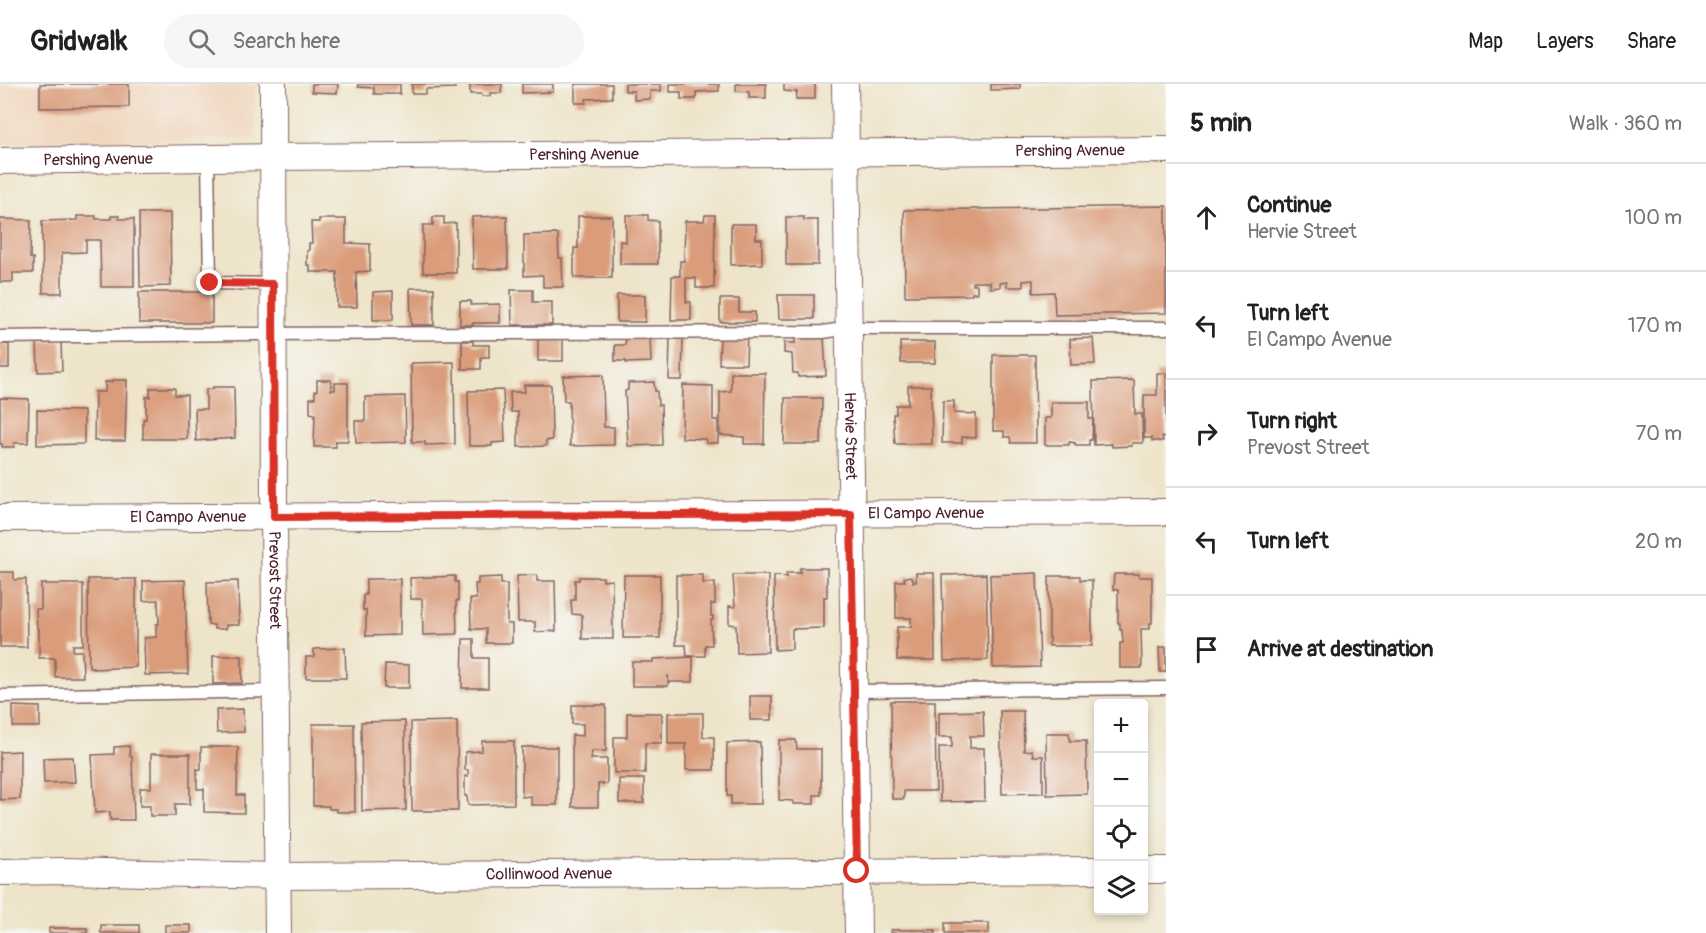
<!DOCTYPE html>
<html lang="en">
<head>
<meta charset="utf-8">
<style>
  :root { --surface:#fff; --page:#f6f6f6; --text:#202124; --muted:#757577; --line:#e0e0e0 }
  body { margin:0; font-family:Pangolin,sans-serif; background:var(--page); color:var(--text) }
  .controls { position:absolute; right:18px; bottom:18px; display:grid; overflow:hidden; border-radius:6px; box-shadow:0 3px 9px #0003 }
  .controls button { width:54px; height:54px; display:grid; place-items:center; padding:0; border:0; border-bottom:2px solid var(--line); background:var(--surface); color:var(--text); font:30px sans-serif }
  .stop { position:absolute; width:18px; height:18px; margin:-14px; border:4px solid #d93025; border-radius:50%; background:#fff }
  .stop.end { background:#d93025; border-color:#fff; box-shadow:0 2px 6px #0008 }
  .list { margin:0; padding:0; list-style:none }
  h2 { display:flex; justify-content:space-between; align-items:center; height:78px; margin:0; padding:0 24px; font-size:26px }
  h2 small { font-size:20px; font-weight:400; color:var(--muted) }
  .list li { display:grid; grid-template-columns:39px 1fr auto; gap:18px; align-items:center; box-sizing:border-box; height:108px; padding:0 24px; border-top:2px solid var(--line) }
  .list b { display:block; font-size:22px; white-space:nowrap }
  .list p { margin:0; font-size:20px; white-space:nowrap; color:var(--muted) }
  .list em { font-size:20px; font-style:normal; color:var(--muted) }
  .icon { flex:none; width:33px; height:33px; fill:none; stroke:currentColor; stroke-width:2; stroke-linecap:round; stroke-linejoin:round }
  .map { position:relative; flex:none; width:1166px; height:849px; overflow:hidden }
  header { display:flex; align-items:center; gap:36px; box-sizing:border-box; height:84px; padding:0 30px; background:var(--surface); border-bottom:2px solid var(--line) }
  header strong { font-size:28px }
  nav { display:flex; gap:33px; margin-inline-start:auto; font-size:21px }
  .search { width:420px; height:54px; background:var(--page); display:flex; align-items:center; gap:15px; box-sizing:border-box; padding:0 21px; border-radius:33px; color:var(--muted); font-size:22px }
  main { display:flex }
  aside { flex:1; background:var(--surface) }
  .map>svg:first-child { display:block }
  .built { fill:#f0d5bc }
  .building { fill:#da9c7a }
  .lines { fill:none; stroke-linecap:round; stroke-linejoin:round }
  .service-casing { stroke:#836462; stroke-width:15 }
  .minor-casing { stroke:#836462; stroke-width:28 }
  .service { stroke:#fff; stroke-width:12 }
  .minor { stroke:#fff; stroke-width:26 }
  .route { stroke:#d93025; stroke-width:8 }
  .labels { text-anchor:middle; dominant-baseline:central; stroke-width:4.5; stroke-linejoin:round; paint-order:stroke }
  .street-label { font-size:16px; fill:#4a1f2b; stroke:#f6f6f2 }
</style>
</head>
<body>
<header>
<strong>Gridwalk</strong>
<div class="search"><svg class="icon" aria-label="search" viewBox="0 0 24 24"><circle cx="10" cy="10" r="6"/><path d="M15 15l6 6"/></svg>Search here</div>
<nav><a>Map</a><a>Layers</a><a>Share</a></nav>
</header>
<main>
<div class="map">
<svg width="1166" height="849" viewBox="0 0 1166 849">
  <rect width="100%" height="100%" fill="#f6f6f2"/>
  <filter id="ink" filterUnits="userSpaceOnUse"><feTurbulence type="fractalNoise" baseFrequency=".0167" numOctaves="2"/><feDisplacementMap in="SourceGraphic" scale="12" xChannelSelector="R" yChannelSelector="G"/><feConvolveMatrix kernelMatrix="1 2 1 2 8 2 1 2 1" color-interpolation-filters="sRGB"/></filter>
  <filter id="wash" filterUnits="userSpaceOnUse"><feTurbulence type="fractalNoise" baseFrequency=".008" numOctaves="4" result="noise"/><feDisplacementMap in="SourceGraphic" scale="24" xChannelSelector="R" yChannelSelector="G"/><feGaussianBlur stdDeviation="1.35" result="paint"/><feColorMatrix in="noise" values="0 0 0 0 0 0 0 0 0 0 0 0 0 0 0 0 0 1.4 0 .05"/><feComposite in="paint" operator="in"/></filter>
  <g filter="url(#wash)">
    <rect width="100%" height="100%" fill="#eee4c9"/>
    <!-- built -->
    <path class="built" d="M0,0H255V54L0,60Z"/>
    <g id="blocks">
      <!-- building -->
      <g class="building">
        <path d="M40,0H129V23L40,24Z"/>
        <path d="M312,0H338L337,9L312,8Z"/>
        <path d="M358,0H400V10H374V4L358,3Z"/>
        <path d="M412,0H454L455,4L426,5V10H412Z"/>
        <path d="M470,0H502L501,9H490V12H482V10H470Z"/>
        <path d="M522,0H553V8L522,9Z"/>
        <path d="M575,0H612V14L586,15V19H575Z"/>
        <path d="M625,0H661V7H650V15L634,16V7H625Z"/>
        <path d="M670,0H719V7L696,8V15H681V8H670Z"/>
        <path d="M736,0H766V14H749V8L736,7Z"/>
        <path d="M784,0H815V15H796L797,8L784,7Z"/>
        <path d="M991,0H1020V5L991,6Z"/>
        <path d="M1166,122V229L1055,231L1054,208L1033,209V196L1023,197V203H1007V198L1000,199V203L990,204V198H973V201H977V209H972V211L905,212L904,126Z"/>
        <path d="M139,129H170L171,202L140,203Z"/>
        <path d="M626,131H648V136L658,137V180H620V157L626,158Z"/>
        <path d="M705,131H715L714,204H696V194H686V218H691V236H671L672,192H680V177H684L685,137H704Z"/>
        <path d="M77,132H96V135H111V132H119V135H134V203H101L100,156H86V168L62,169V209H43L42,137L77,136Z"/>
        <path d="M507,132L508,185H473L472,133Z"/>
        <path d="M578,132H612V194H574V164H578Z"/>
        <path d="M433,133H444V140L456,139V189H423V141H433Z"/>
        <path d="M786,133H804V136H818V181H786Z"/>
        <path d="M0,135L31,136L30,174H33V189H13V198H0Z"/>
        <path d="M319,135H346V159L370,160V187L356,188L357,223H337V188H310V181H307V167L309,166V159H312L311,138H319Z"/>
        <path d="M731,140H756V155H762V180L731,181Z"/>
        <path d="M558,150L559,174H562L563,203H543V191L524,192V151Z"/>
        <path d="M410,204H434V241H411Z"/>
        <path d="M511,206H533V218H552V241H512Z"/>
        <path d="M393,207V236H373V208Z"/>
        <rect x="139" y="208" width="73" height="31"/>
        <rect x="617" y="211" width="28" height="27"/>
        <path d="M778,211H814V235H779Z"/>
        <path d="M720,215H739V228H755V238H720Z"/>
        <path d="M460,217H471V221L500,220V239H473V241H460Z"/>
        <path d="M720,251L747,252L746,280H719Z"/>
        <path d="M824,252L826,292L798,293V289H793L792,270L784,269V259H795V254Z"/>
        <rect x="538" y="253" width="25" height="24"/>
        <path d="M670,253H683L682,296H669Z"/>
        <path d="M626,254H650L651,278L626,279V277H615V261H625Z"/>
        <path d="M1093,254L1095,280L1071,281L1070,255Z"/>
        <path d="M61,257L62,287L38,288L37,258Z"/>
        <path d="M462,257H473V261H489V273H481V285H462Z"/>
        <path d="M900,258H935V279H901Z"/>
        <rect x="0" y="260" width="9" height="24"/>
        <path d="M993,271H1035L1036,359H1011L1010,353H1004V347H993Z"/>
        <path d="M454,278L455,360L425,361V358H412L411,279Z"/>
        <path d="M731,289H765L764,360H744V353L720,351V308L731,307Z"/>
        <path d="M1157,289H1166V353H1162L1163,357H1152V354H1144V311H1157Z"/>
        <path d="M603,291L604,343H614V361L570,362L569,317H564L563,292Z"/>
        <path d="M112,296H127L125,357H94L95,308H105V298H112Z"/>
        <path d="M317,296H331V306H335V299H348V357H335L336,363H314L315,330L310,329V314H315V307H317Z"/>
        <path d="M1134,296L1135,330H1142L1143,359H1132V362L1112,363V360L1094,361L1093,297Z"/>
        <path d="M654,298L655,307H657L658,321H661L662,361L628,362L625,307L628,306V299Z"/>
        <path d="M524,301H551L552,356L546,357V362L518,363V328H511L510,308H525Z"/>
        <path d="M683,301L713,302V336H718V359H706V355L682,354Z"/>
        <path d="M908,302H931L932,360H895L893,330H896V321H908Z"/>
        <path d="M213,303H234L235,354L196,357L195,325H206V305H213Z"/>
        <path d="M150,304H175V311H187V355H143V335H146V313H150Z"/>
        <path d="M503,306L505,358L492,359V362H469L468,307Z"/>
        <path d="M405,312L406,358L356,359L355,337H365V313Z"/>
        <path d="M0,314L29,315L28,359H14V363H2V360H0Z"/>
        <path d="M785,314H822L821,360H784Z"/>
        <path d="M943,317H954V329L976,330V354L962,353V359H942Z"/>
        <path d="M1051,318H1089V335H1093L1092,356H1089V361H1075V359L1069,358V361H1045V334H1051Z"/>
        <path d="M37,326L84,327V360L37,361Z"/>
        <path d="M800,484H827V513H824V544L792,545V565L775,566L774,492L787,493L786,489H800Z"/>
        <path d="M0,488H14V496L26,495L27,563H0Z"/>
        <path d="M916,489H934L935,576H897V543H911V534H896V497H905L904,494L909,492L913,495V498H916Z"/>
        <path d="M1037,489L1040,583L993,584L990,491Z"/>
        <path d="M986,490L988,576L944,577L942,491Z"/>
        <path d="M1114,490H1139V493H1152V539H1150V545H1141L1142,584H1120V559H1123L1122,546H1120V539H1118V506H1113Z"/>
        <path d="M537,491V497H555L556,547L535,548V538H518L517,492Z"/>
        <path d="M624,491H660V554H623Z"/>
        <path d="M676,491H703V499H715V520H711V532H713V536H711L712,561H705V572H687L686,561H676Z"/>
        <path d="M733,491H768V568L737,569L736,541L729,540V522L735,523Z"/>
        <path d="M455,492V498H458V517H456L457,550L423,551L422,515H411L410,494Z"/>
        <path d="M1049,492H1080V496H1092V562H1049Z"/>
        <path d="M501,493V500H507V540H512V559H486V545H471L470,515H476L475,500H478V494Z"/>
        <path d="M579,493H603V497L612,496L613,555H582V531L572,530L571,516H575V496H579Z"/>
        <path d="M88,495H136V583L93,585V583H89Z"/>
        <path d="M366,495H400V551L366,552V526H363V511H366Z"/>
        <path d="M185,496L188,590L145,591L144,554L156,553V540H159L158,516L143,517V497Z"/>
        <path d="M238,497L239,541H226V545H214V541H208L207,498Z"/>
        <path d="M41,500H83V561H73V567H82L83,593H55V574H39V545H37L36,525H41Z"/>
        <path d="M463,555H474V574H488V604H462Z"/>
        <path d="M1159,563H1166V588H1160Z"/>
        <path d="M345,564L346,594H306V573H314V565Z"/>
        <path d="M213,572H242V599L213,600Z"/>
        <path d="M693,573V598H669L668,591V602H632V578H653V575Z"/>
        <path d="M385,580L409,581V604H384Z"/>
        <rect x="750" y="612" width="22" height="24"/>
        <path d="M891,617H935L936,707H904V715H892Z"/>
        <path d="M572,621H606V667H592L591,675H607V700H598V723H572V651L583,652V640H572Z"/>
        <path d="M13,622L40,623V643H13Z"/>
        <path d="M243,625L244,648L217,649L216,626Z"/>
        <path d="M983,627L984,652H970V664H984L985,717L940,718L939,663H952V653H939V628Z"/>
        <path d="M1000,627H1023L1024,667L1032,666L1033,672H1043V709L1002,710Z"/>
        <path d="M627,629H662V659H645V689H614V653H627Z"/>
        <path d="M668,629H703V653H714V686H686V660H668Z"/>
        <path d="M405,637L406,726L362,727L361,638Z"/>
        <path d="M457,637L458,727H412L411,638Z"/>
        <path d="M313,640H354L355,728H336V725H329V722H313Z"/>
        <path d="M1046,649H1069L1070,657H1086L1087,710L1047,711Z"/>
        <path d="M779,656H796L797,665H821V711H814V720H793V717L779,716Z"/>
        <path d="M482,657H514V720L468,721L467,712H465V692L468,693V686H465V668L482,667Z"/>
        <path d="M760,658L761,720H731V712H727V659Z"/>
        <path d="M129,662L130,672H132L134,736H110V728L95,729L92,671L114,670V663Z"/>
        <path d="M201,663H238L237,711H244V729L204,728V705H197V685L201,686Z"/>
        <path d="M522,663H557V721H531V712L522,713Z"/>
        <path d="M20,667V715L0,716V668Z"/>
        <path d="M151,670H190V720H175V732H150V722H140V704H151Z"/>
        <path d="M73,673L75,698L44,699L43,674Z"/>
        <rect x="619" y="695" width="25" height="24"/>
        <rect x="945" y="839" width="44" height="10"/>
        <rect x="101" y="841" width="38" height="8"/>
        <rect x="165" y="841" width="26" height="8"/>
        <rect x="49" y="844" width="38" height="5"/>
        <rect x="891" y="846" width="45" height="3"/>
      </g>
    </g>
  </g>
  <g filter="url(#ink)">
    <use href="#blocks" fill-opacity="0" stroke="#836462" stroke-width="1.5"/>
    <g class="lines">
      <!-- service casing -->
      <g class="service-casing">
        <g id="service">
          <path d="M208,74L210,199L273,200"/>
          <path d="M0,253L242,250L823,248L849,244H1166"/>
          <path d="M854,607L1166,604"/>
          <path d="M0,612L275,607"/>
        </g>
      </g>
      <!-- minor casing -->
      <g class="minor-casing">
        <g id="minor">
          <path id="s1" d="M273,0L274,433L278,849"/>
          <path id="s2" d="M845,0L858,849"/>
          <path id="s3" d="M0,77L274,73L1166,66"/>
          <path id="s4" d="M0,434L1166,428"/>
          <path d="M1144,786H1166"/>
          <path id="s5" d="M0,788L64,787L277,792L1098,786"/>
        </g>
      </g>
      <!-- service -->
      <use href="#service" class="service"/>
      <!-- minor -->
      <use href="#minor" class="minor"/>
    </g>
  </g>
  <g class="lines" filter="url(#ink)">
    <!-- route -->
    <path class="route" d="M210,199L273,200L274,433L851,430L857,787"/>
  </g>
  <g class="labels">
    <!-- street labels -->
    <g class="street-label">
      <text stroke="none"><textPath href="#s3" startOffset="1070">Pershing Avenue</textPath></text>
      <text stroke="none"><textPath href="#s3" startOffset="584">Pershing Avenue</textPath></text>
      <text stroke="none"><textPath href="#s3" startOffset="98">Pershing Avenue</textPath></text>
      <text stroke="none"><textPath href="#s2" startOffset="352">Hervie Street</textPath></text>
      <text stroke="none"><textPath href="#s4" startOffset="926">El Campo Avenue</textPath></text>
      <text stroke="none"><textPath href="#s4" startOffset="188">El Campo Avenue</textPath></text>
      <text stroke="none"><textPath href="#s1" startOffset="496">Prevost Street</textPath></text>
      <text stroke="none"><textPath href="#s5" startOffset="549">Collinwood Avenue</textPath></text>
    </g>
  </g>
</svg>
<div class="controls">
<button>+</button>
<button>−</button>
<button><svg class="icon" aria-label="locate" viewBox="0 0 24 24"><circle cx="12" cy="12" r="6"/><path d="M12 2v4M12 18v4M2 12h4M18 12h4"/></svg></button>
<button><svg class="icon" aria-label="layers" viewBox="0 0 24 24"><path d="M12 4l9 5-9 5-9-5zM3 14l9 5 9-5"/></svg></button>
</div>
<div class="stop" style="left:857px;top:787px"></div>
<div class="stop end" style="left:210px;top:199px"></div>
</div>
<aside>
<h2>5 min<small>Walk · 360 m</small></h2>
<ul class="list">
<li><svg class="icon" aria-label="ahead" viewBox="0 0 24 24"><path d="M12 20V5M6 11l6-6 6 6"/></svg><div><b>Continue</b><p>Hervie Street</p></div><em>100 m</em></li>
<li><svg class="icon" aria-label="left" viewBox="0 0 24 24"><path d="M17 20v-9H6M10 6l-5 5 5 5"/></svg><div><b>Turn left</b><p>El Campo Avenue</p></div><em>170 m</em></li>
<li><svg class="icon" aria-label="right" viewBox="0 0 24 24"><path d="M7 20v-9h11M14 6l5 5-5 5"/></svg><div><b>Turn right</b><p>Prevost Street</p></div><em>70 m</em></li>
<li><svg class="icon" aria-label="left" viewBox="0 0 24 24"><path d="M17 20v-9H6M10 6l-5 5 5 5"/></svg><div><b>Turn left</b></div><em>20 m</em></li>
<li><svg class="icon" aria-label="arrive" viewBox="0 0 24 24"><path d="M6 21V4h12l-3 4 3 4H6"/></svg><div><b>Arrive at destination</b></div></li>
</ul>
</aside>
</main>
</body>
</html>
